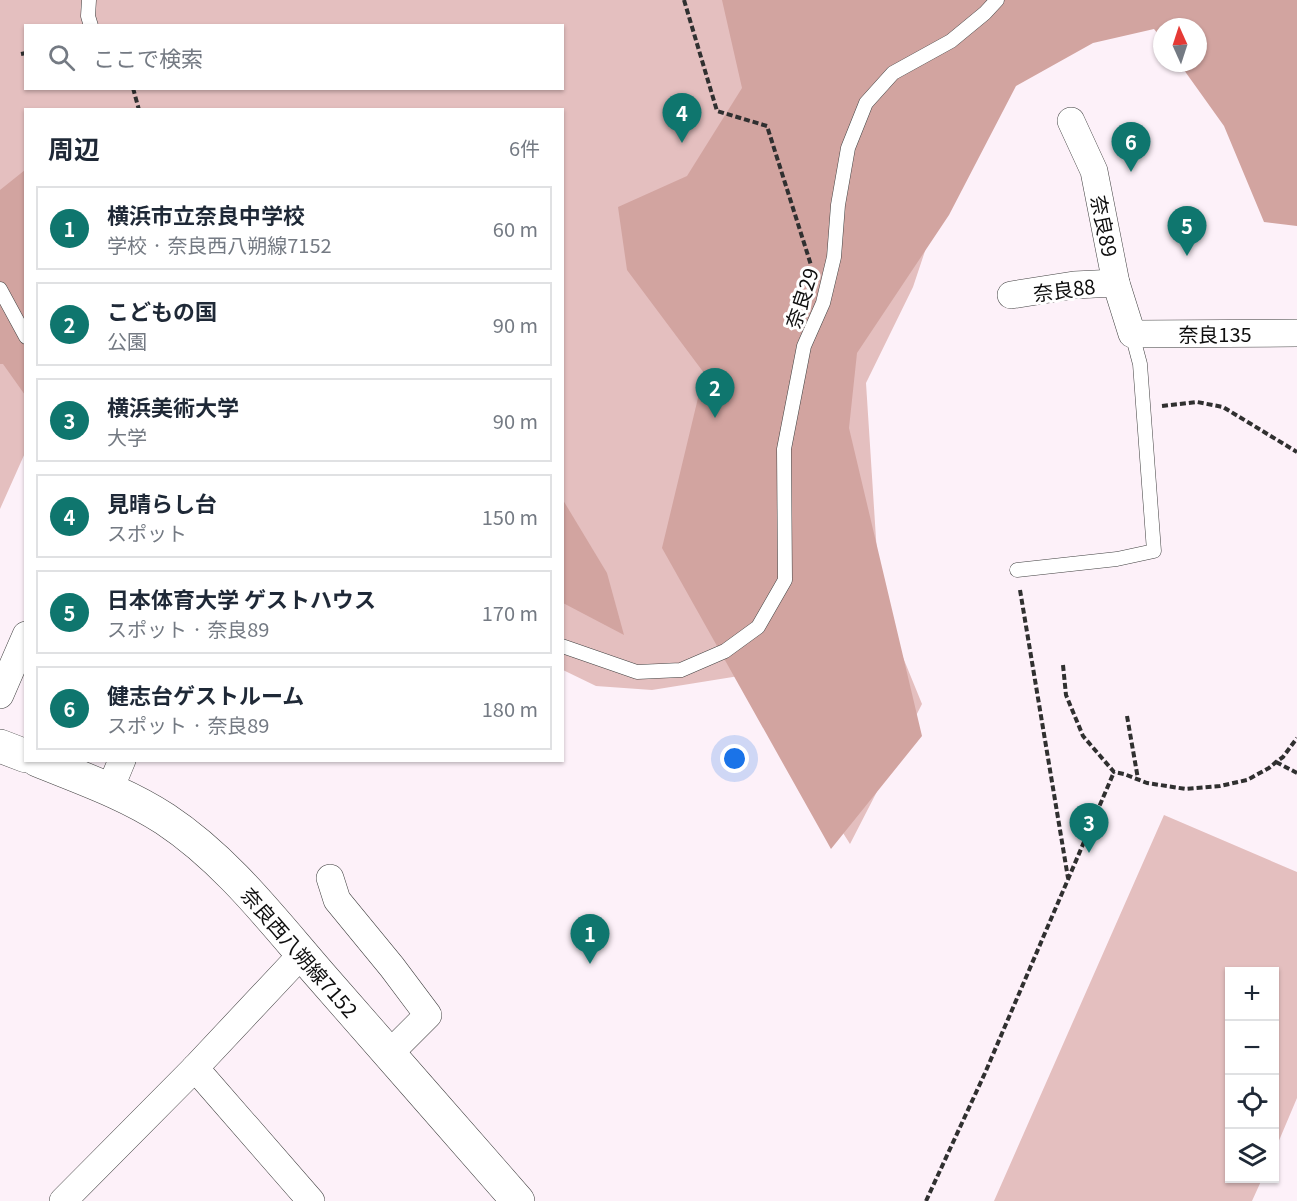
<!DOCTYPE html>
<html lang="ja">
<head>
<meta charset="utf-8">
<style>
  :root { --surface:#fff; --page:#f6f6f7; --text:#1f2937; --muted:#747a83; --line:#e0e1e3; --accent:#0f766e }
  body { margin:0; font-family:Georgia,"Noto Sans JP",serif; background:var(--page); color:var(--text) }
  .controls { position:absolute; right:18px; bottom:18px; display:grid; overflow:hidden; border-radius:0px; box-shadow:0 2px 4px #0004 }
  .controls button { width:54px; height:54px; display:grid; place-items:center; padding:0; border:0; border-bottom:2px solid var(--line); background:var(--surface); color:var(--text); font:30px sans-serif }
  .compass { position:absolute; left:1153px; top:18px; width:54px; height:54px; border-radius:50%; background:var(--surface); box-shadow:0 2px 4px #0004; rotate:357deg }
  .you { position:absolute; left:735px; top:759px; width:21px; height:21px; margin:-15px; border:4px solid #fff; border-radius:50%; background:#1a73e8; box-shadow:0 0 0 9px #1a73e833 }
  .badge { display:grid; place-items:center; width:39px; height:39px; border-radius:50%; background:var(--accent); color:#fff; font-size:20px; font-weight:700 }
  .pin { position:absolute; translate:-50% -50px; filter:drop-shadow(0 2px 3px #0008) }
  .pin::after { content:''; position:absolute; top:32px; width:21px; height:18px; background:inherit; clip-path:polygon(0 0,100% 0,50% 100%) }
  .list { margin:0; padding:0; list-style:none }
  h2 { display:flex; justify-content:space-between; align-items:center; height:78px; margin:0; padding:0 24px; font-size:26px }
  h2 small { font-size:20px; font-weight:400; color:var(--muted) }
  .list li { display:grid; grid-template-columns:39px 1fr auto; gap:18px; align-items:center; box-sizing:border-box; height:84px; margin:0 12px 12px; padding:0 12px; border:2px solid var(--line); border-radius:0px }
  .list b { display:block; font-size:22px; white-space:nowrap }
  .list p { margin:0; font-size:20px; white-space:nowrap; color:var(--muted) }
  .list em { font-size:20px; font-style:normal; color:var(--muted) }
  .icon { flex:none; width:33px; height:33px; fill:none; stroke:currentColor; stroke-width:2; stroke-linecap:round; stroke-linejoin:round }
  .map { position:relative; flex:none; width:1297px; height:1201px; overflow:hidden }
  .search { position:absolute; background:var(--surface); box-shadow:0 2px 4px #0004; left:24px; top:24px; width:540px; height:66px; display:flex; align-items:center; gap:15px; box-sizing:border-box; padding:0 21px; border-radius:0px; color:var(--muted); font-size:22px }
  .panel { position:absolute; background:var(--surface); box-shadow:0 2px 4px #0004; left:24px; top:108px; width:540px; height:654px; border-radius:0px }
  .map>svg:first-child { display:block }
  .green { fill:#e4bfbf; fill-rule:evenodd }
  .forest { fill:#d2a4a0 }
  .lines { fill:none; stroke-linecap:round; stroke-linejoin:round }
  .service-casing { stroke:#414141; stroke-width:15 }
  .minor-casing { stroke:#414141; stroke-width:28 }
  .tertiary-casing { stroke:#414141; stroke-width:34 }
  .path { stroke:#303030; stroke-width:4; stroke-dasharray:6 3; stroke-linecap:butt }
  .service { stroke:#fff; stroke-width:14 }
  .minor { stroke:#fff; stroke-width:27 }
  .tertiary { stroke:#fff; stroke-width:33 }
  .labels { text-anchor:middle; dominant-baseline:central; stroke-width:6; stroke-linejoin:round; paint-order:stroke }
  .street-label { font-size:20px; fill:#0e0e0e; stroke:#fff }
</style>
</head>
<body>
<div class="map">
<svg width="1297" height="1201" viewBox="0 0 1297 1201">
  <rect width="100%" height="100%" fill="#fdf1f9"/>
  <!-- green -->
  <g class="green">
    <path d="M0,0H1126L1056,22L952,170L913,287L866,383L880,601L922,704L850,844L784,739L739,676L652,690L596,686L563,670L562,110H26L25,453L0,509ZM26,26H562V88H26Z"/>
    <path d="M1164,815L1297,872V1098L1275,1150L1274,972H1230V1178L1262,1179L1252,1201H994Z"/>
  </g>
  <!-- forest -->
  <g class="forest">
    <path d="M722,0H1297V226L1264,222L1224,126L1179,63H1198V27H1162V39L1154,29L1093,43L1016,86L949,215L857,353L849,428L922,736L831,849L662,548L704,373L627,270L618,207L687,176L742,88Z"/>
    <path d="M25,170V395L3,364H0V190Z"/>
    <path d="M563,500L607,573L624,635L563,603Z"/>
  </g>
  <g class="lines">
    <!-- service casing -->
    <g class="service-casing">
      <g id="service">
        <path d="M89,0L88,16L91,26"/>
        <path d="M0,289L26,337"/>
        <path d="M1017,570L1117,559L1154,551L1140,364L1132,334"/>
        <path d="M562,646L637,672L681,670L725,651L758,627L785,580L784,449L804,346L823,303L834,257L838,205L848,148L866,103L893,73L951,41L985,13L997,0"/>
      </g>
    </g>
    <!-- minor casing -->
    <g class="minor-casing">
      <g id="minor">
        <path d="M1071,121L1094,171L1116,283L1132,334L1297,333"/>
        <path d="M1011,295L1074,285L1116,283"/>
        <path d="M0,695L26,635"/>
        <path d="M110,789L122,760"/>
        <path d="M330,878L337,900L392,967L428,1015L389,1054"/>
        <path d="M195,1068L311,1201"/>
        <path d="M63,1201L195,1068L302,954"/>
      </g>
    </g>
    <!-- tertiary casing -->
    <g class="tertiary-casing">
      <g id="tertiary">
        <path d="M0,746L26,756"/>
        <path d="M37,760C81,778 125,793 165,819C227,860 273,921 321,976C387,1051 452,1126 518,1201"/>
      </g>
    </g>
    <!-- path -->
    <g class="path">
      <path d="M684,0L717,111L767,126L811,265"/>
      <path d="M21,54L26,53"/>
      <path d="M133,88L139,110"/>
      <path d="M1162,406L1197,402L1223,407L1297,452"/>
      <path d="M1020,590L1068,878"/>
      <path d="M1063,665L1066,695L1083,736L1114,772L1124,774L1147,783L1186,789L1220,786L1247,780L1269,768L1276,762L1283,757L1297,738"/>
      <path d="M1127,716L1138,779"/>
      <path d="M1276,762L1297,773"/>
      <path d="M926,1201L985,1073L1114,772"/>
    </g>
    <!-- service -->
    <use href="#service" class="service"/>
    <!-- minor -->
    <use href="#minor" class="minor"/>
    <!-- tertiary -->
    <use href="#tertiary" class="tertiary"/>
  </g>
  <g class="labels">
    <!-- street labels -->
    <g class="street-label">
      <text transform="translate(1105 226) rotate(79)">奈良89</text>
      <text transform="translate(1064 289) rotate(-7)">奈良88</text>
      <text transform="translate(801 298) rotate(-71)">奈良29</text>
      <text x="1215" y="333">奈良135</text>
      <text transform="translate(300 952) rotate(49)">奈良西八朔線7152</text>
    </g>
  </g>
</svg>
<div class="controls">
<button>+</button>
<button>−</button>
<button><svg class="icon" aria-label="locate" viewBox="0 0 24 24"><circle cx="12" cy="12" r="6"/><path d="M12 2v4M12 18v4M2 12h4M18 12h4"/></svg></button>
<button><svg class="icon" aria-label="layers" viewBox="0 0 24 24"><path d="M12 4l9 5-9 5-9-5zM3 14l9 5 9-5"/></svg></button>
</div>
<svg class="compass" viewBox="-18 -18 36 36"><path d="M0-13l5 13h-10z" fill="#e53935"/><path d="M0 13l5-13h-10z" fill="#747a83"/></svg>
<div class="you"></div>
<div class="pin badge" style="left:590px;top:964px">1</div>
<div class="pin badge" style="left:715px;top:418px">2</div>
<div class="pin badge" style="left:1089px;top:853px">3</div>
<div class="pin badge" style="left:682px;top:143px">4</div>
<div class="pin badge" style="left:1187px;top:256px">5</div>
<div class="pin badge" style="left:1131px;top:172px">6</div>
<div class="search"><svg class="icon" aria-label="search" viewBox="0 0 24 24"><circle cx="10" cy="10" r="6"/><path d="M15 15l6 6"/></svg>ここで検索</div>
<section class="panel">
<h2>周辺<small>6件</small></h2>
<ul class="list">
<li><span class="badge">1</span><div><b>横浜市立奈良中学校</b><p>学校 · 奈良西八朔線7152</p></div><em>60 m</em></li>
<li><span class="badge">2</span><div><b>こどもの国</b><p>公園</p></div><em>90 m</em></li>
<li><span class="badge">3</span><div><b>横浜美術大学</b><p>大学</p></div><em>90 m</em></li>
<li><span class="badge">4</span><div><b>見晴らし台</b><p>スポット</p></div><em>150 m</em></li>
<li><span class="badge">5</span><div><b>日本体育大学 ゲストハウス</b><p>スポット · 奈良89</p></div><em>170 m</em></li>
<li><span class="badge">6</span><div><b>健志台ゲストルーム</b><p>スポット · 奈良89</p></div><em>180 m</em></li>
</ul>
</section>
</div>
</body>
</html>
